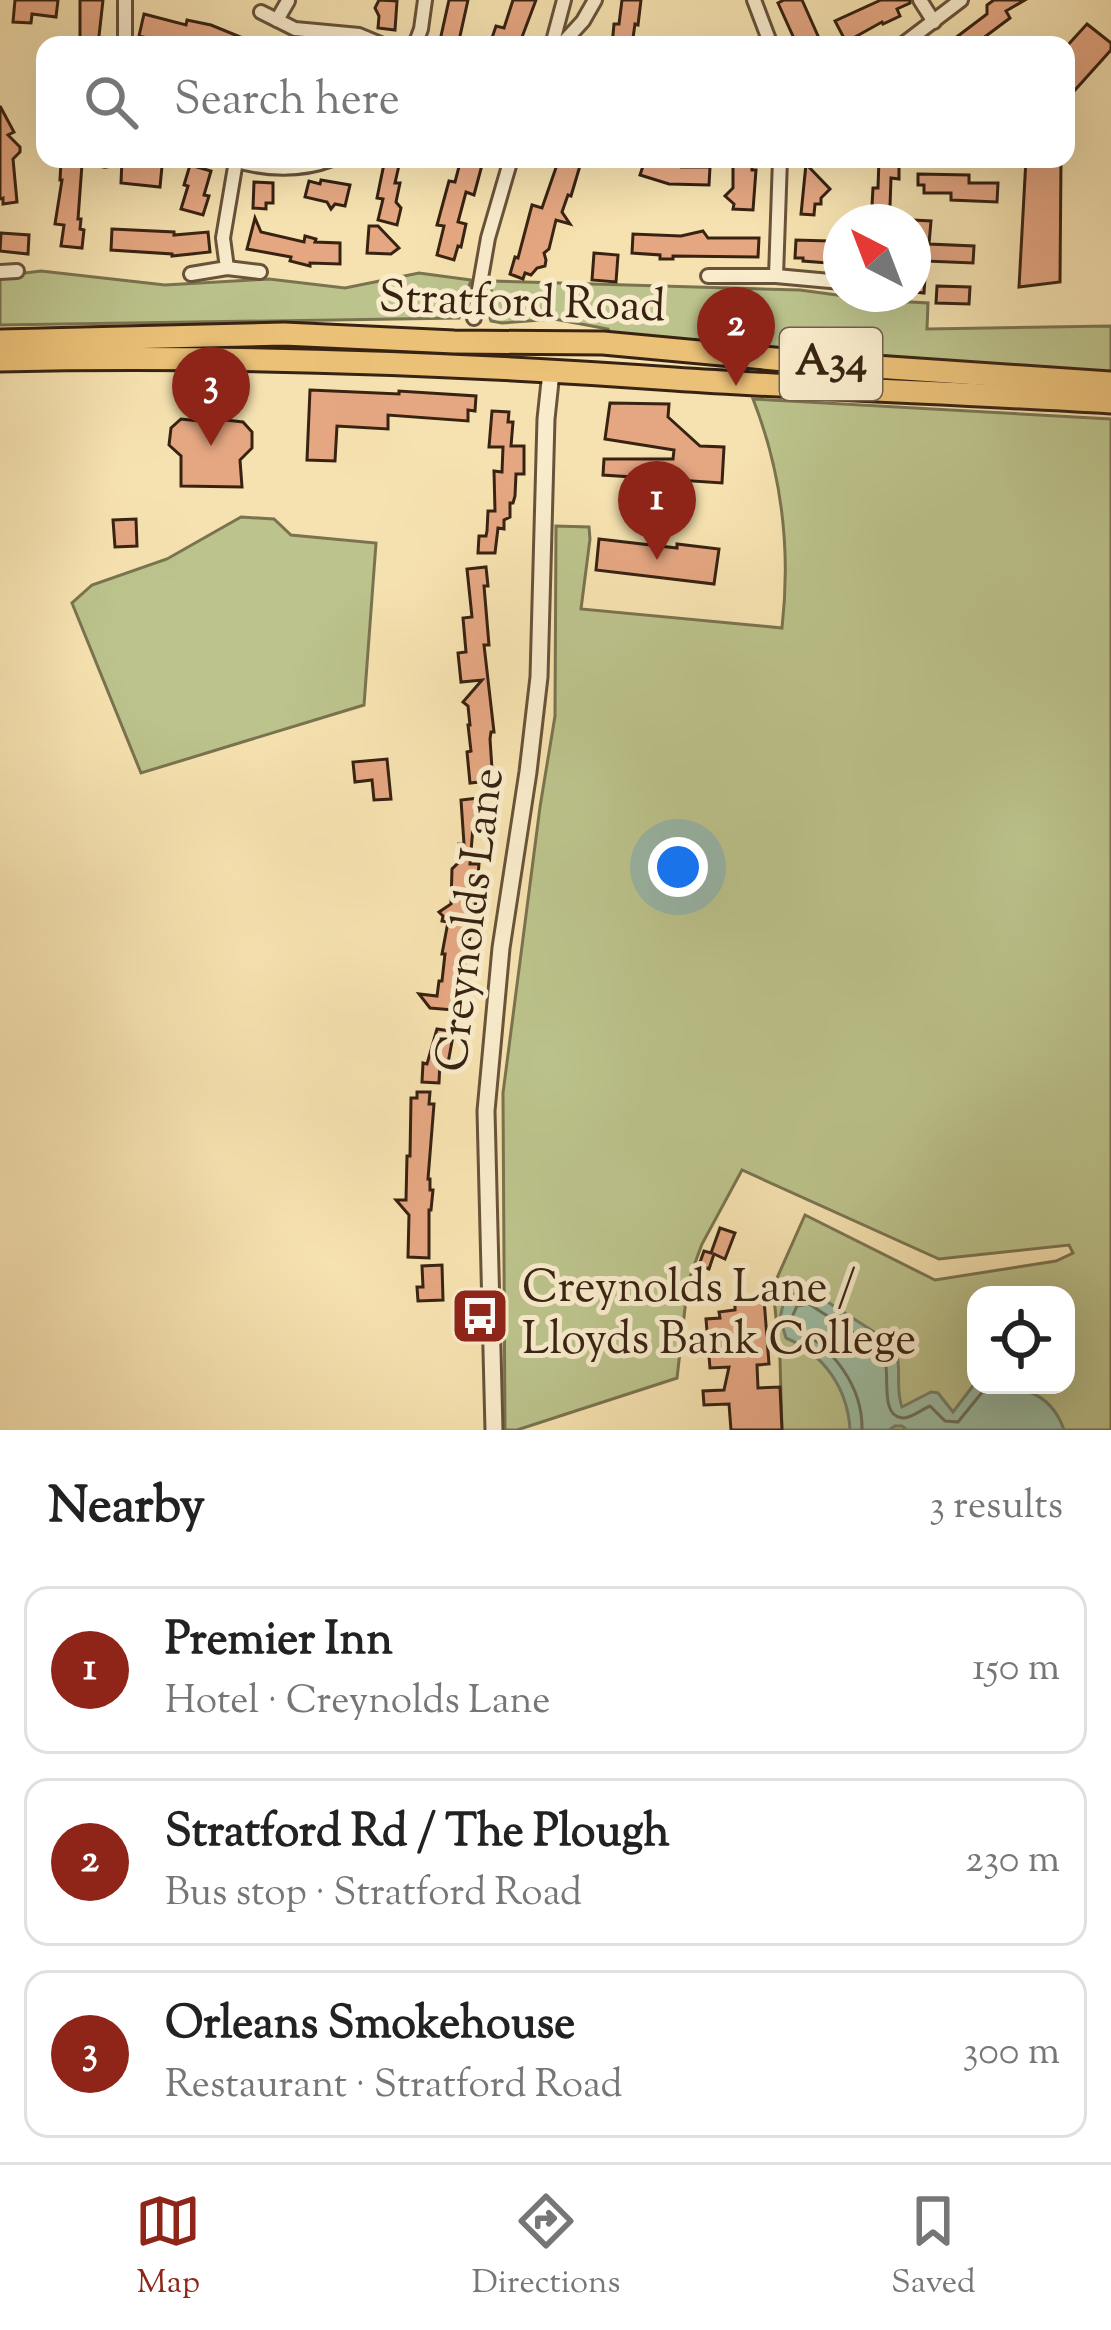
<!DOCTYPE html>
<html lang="en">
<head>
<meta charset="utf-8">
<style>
  :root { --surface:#fff; --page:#f2f2f2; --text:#222; --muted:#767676; --line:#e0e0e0; --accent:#8f2418 }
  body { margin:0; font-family:"Sorts Mill Goudy",serif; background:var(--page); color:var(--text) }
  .controls { position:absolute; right:36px; bottom:36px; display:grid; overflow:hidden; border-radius:24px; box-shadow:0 12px 48px #0002 }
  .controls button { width:108px; height:108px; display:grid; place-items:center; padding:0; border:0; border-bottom:3px solid var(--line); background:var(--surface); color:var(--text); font:60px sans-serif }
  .compass { position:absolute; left:823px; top:204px; width:108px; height:108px; border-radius:50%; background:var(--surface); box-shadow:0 12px 48px #0002; rotate:318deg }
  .you { position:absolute; left:678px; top:867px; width:42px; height:42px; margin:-30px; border:9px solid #fff; border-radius:50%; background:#1a73e8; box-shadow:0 0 0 18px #1a73e833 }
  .badge { display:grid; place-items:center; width:78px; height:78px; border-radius:50%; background:var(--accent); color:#fff; font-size:39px; font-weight:700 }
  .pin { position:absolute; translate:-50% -99px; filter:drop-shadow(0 3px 6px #0008) }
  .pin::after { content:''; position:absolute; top:63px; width:42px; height:36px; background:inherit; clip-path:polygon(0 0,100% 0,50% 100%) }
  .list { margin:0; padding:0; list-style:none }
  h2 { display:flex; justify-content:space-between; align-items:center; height:156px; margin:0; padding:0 48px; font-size:51px }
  h2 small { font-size:39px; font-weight:400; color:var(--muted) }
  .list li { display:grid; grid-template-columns:78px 1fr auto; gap:36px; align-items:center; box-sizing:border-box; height:168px; margin:0 24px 24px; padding:0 24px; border:3px solid var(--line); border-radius:24px }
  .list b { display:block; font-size:45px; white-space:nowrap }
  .list p { margin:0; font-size:39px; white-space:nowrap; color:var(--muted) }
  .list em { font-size:39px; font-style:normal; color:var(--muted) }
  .icon { flex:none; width:66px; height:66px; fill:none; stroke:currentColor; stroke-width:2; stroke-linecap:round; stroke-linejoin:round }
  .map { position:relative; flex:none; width:1111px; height:1430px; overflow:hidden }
  .search { position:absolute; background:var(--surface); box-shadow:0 12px 48px #0002; left:36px; right:36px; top:36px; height:132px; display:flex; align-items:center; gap:30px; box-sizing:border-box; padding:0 42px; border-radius:24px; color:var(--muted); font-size:45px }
  .sheet { height:732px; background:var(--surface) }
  nav { display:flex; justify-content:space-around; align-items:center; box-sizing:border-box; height:168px; border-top:3px solid var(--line); background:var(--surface); font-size:33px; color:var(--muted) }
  nav a { display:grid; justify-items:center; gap:6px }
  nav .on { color:var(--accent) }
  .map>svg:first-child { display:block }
  .green { fill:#bcc38c; stroke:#7a734f; stroke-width:3; fill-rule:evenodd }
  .water { fill:#9ebfa6; stroke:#75816b; stroke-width:3 }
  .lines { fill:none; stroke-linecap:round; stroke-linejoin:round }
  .shore { stroke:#6b715c; stroke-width:3 }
  .building { fill:#e5a782; stroke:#382312; stroke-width:3 }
  .minor-casing { stroke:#68533a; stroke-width:18 }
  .tertiary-casing { stroke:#68533a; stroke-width:21 }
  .trunk-casing { stroke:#382312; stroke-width:27 }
  .minor { stroke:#f9eccc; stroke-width:12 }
  .tertiary { stroke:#f9eccc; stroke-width:15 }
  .trunk { stroke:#ebc178; stroke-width:21 }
  .labels { text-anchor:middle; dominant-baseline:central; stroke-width:10; stroke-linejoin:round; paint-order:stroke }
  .shield { fill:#f9eccc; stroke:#725f4a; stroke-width:3 }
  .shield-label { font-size:42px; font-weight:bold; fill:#382312 }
  .street-label { font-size:45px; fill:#382312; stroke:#f9eccc }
  .poi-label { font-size:45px; fill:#382312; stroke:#f9eccc; text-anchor:start }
</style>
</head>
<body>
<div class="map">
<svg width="1111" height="1430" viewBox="0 0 1111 1430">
  <rect width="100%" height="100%" fill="#f6e2b0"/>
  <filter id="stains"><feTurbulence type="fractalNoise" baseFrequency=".00167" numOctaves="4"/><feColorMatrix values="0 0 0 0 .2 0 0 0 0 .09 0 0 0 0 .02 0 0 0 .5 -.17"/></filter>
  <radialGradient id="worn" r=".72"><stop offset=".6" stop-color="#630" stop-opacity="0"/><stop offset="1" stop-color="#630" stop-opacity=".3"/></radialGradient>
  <!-- green -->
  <g class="green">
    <path d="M41,271L165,285L269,279L345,288L419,273L471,280L459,318L0,325V276Z"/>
    <path d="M492,281L800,290L874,300L928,303L927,329L1111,326V375L759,349L611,335L608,329L554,319L502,323L491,321L489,315Z"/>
    <path d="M753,399L1111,419V1430H782L780,1360L773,1287L805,1215L935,1280L1056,1261L1073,1253L1069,1245L939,1259L742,1170L702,1244L688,1282L677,1378L517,1430H505L503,1093L540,807L555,716L556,526L589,527L590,539L581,609L782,628C791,549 782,473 753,399ZM976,1295H1066V1385H976Z"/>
    <path d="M241,517L274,519L291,535L376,543L364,705L141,773L72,603L92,585L167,559Z"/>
  </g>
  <!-- water -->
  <path class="water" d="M809,1290L893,1344C904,1368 894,1385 902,1407L931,1392L938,1393L953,1412L976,1382V1385C1014,1385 1050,1388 1064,1430H907L902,1426H895L889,1430H850C848,1389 824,1354 786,1338L780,1318L785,1296Z"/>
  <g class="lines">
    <!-- shore -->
    <path class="shore" d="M862,1430C863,1386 833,1348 796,1328L792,1317L797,1306L809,1304L883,1352C892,1370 878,1415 902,1418C911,1419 922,1409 930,1406L945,1421L958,1422L988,1385"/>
  </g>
  <!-- building -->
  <g class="building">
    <path d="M15,0H58L56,17L32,14L31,23L13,22Z"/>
    <path d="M80,0H103L98,45H80Z"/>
    <path d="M379,0L397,1L395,30L378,28L379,16L375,8Z"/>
    <path d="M449,0H468L458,45H439Z"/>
    <path d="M513,0H536L519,45L492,38L496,26L504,28Z"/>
    <path d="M622,0H641L638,25L635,24L632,45H612L614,24H619Z"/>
    <path d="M784,0H802L822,45H797L778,3Z"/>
    <path d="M881,0H910V3L897,9L900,16L883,24L882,22L846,42L835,21Z"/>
    <path d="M994,0H1025L1006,11L1010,18L974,45H946L987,14V5Z"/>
    <path d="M144,14L186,25L187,20L211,25L260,45H206L180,39L179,41L174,40V44L162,45L160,41L139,36Z"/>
    <path d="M1087,24L1111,43V50L1066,100V47Z"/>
    <path d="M0,106L14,132L8,135L20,147V152L13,159L17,202L3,204V198L0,199Z"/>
    <path d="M122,159L151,161V165L162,166L160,187L121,183Z"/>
    <path d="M385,159L400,161L395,183H400L396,202L401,208L397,225L378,220L383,199L377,198Z"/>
    <path d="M461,159H480L479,165H482L474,195L466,192L458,222L466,224L461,247L458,246L454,260L437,255L444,226L437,225L449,181L455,182Z"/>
    <path d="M559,159H582L571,196L568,195L562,212L570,224L556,220L549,249L544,253L546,260L545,266L537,268L531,275L525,273L523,279L510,274L515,257L518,258L532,205L542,208Z"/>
    <path d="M656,159L683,163L682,167H710L709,185L669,184L640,175L644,163H655Z"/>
    <path d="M879,159H899V179L891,178L890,207L872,206L873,188H878Z"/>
    <path d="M1026,159H1061L1060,282L1019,287Z"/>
    <path d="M61,162L82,164L78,219H81L80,229L84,230L82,248L61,246L64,225L55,224L62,180H60Z"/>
    <path d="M733,162H752V170H756L753,210L733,209L734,204L725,196L733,188Z"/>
    <path d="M806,164L830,189L821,198V204H815L814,215L801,214Z"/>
    <path d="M190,165L211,171L204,195L209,196L203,215L181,209L188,186L184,185Z"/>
    <path d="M918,174L969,175V183H998L997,202L951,200V193H924V185H918Z"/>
    <path d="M321,180L350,185L345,206L335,204L331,209L327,202L305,197L309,181L320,184Z"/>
    <path d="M254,182L273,183V203H266V209L253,208Z"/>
    <path d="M255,218L261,232L304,242L305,236L316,239L315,242L340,243V264L310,263V266L290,261L291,257L247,249Z"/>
    <path d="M913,220L931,221L929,244L974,246L973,263L926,261L924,293L913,292Z"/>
    <path d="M369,226H378L399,248L391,254L367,253Z"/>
    <path d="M112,229L174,232V235L208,232L210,252L172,256V254L111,250Z"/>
    <path d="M703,231L708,238H759L758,257L673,256V259H660V255L632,253L633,234L681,236Z"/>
    <path d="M1,233L29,235L28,254L0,251Z"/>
    <path d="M829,239L841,240L840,264L803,261V258H795L796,240L829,241Z"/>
    <path d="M594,253L618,255L616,282L592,280Z"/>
    <path d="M937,286L970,287L969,304L936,303Z"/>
    <path d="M310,390L399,394V391L476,396L475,411L468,410V421L388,415V429L337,426L335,461L307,460Z"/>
    <path d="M610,403L669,404L668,417L700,446L724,447L722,483L603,475L604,459H673L674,450L605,439Z"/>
    <path d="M200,405L224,406L225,420L243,422L252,432V448L240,460L242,487L181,486V456L169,445L171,428L181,419L200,421Z"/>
    <path d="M492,411L509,412L508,422H513L511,446H524V474H516L515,496L513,503H510V517L504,520V529L498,528L495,553H478L479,536H486L487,531L488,511H495L494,471L502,472L503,447H489Z"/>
    <path d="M136,519L137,546L115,547L113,520Z"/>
    <path d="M599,539L677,548V544L719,549L714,584L596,570Z"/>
    <path d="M486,567L488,586H484L489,645H484L494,732H491L490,739L492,769H498L499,780L470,783L467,752L471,751L468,725H470L468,706L463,702L482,680L461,682L458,653L466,652L463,618L472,617L467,569Z"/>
    <path d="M387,759L391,799L374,800L372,780L355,782L353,762Z"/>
    <path d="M479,798L481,827H473L470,864H479L473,932H471L464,968L459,967L453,1010L430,1008L419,994L437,996L439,981H442L445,954H442L448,922L442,921L443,916L439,912L451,904L452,869L458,863L459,844H464L461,800Z"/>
    <path d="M437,1029L451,1031L450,1036H453L448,1063L440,1061L439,1083L422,1082L423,1063L427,1064Z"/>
    <path d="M417,1092H430L429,1104H434L428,1179H430V1190H433L431,1210H429V1258L408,1257L409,1215L396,1200H406L407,1156H410L411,1098H417Z"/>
    <path d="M720,1228L735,1233L725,1259L714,1254L709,1269L699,1265L704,1251L711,1253Z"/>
    <path d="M442,1265L443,1300L418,1301L417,1287H423L422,1266Z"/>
    <path d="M764,1299L769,1364L757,1365L758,1388L780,1387L782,1430H731L729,1404L704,1405L703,1391L724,1390L729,1367L710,1368L706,1319L720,1318L719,1312L735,1310V1301Z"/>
  </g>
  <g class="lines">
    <!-- minor casing -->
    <g class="minor-casing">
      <g id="minor">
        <path d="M754,0L771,45"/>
        <path d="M920,0L934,22"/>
        <path d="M261,12L295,29L359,35L383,45"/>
        <path d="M277,20L288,1"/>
        <path d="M125,45V0"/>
        <path d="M415,45L421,29L425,0"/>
        <path d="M552,45L564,0"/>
        <path d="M561,45L583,21L595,0"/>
        <path d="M902,45L961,0"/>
        <path d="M105,160V159"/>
        <path d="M234,160C266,170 301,171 332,159"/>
        <path d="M227,268L260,272"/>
        <path d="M0,272L17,271"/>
        <path d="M191,274L227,268L223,238L236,161"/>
        <path d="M708,276H776L780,159"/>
        <path d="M776,276L841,282"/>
        <path d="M474,318L488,238L511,159"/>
      </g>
    </g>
    <!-- tertiary casing -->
    <g class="tertiary-casing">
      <path id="tertiary" d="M494,1430L486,1111L501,948L528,772L539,677L546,419L551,372"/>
    </g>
    <!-- trunk casing -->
    <g class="trunk-casing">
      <g id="trunk">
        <path d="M0,341L284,334L454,342L603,343L817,363L1111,383"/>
        <path d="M0,360C224,355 450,363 674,379C819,389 965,393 1111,402"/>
      </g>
    </g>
    <!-- minor -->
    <use href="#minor" class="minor"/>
    <!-- tertiary -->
    <use href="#tertiary" class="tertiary"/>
    <!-- trunk -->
    <use href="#trunk" class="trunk"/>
  </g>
  <!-- icons -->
  <defs>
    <g id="bus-square" transform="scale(3)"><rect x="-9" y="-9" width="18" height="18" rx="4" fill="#8f2418" stroke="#f9eccc"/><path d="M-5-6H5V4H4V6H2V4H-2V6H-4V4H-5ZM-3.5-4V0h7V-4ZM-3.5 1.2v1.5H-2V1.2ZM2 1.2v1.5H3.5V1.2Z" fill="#fff"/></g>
  </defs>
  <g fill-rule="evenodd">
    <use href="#bus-square" x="480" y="1316"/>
  </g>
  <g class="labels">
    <!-- shield labels -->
    <rect class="shield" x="780" y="328" width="102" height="72" rx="9"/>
    <g class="shield-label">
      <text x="831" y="364">A34</text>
    </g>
    <!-- street labels -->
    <g class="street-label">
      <text transform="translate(522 305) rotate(2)">Stratford Road</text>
      <text transform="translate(473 920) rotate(-83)">Creynolds Lane</text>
    </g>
    <!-- poi labels -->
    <g class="poi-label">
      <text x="522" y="1290">Creynolds Lane /<tspan x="522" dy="52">Lloyds Bank College</tspan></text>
    </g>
  </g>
  <rect width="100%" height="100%" filter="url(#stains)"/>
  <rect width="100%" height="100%" fill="url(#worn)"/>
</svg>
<div class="controls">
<button><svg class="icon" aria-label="locate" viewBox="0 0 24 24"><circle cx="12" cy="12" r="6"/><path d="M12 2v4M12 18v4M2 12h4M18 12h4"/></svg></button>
</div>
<svg class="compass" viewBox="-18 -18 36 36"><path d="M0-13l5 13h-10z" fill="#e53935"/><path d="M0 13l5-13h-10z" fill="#767676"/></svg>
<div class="you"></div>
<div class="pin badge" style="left:657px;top:560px">1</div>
<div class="pin badge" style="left:736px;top:386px">2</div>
<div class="pin badge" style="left:211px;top:446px">3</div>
<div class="search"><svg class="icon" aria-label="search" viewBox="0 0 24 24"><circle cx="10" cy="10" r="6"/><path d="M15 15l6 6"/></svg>Search here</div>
</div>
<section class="sheet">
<h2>Nearby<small>3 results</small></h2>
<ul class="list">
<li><span class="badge">1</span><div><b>Premier Inn</b><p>Hotel · Creynolds Lane</p></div><em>150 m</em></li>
<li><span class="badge">2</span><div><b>Stratford Rd / The Plough</b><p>Bus stop · Stratford Road</p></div><em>230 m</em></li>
<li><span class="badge">3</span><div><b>Orleans Smokehouse</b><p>Restaurant · Stratford Road</p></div><em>300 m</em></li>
</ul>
</section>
<nav>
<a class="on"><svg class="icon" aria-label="map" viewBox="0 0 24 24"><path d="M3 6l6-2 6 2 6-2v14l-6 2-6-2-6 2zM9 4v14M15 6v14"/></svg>Map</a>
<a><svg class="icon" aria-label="directions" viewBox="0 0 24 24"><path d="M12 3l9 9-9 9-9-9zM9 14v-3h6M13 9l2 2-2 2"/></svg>Directions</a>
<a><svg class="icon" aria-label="saved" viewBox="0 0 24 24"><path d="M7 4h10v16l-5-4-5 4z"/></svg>Saved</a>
</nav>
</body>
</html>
